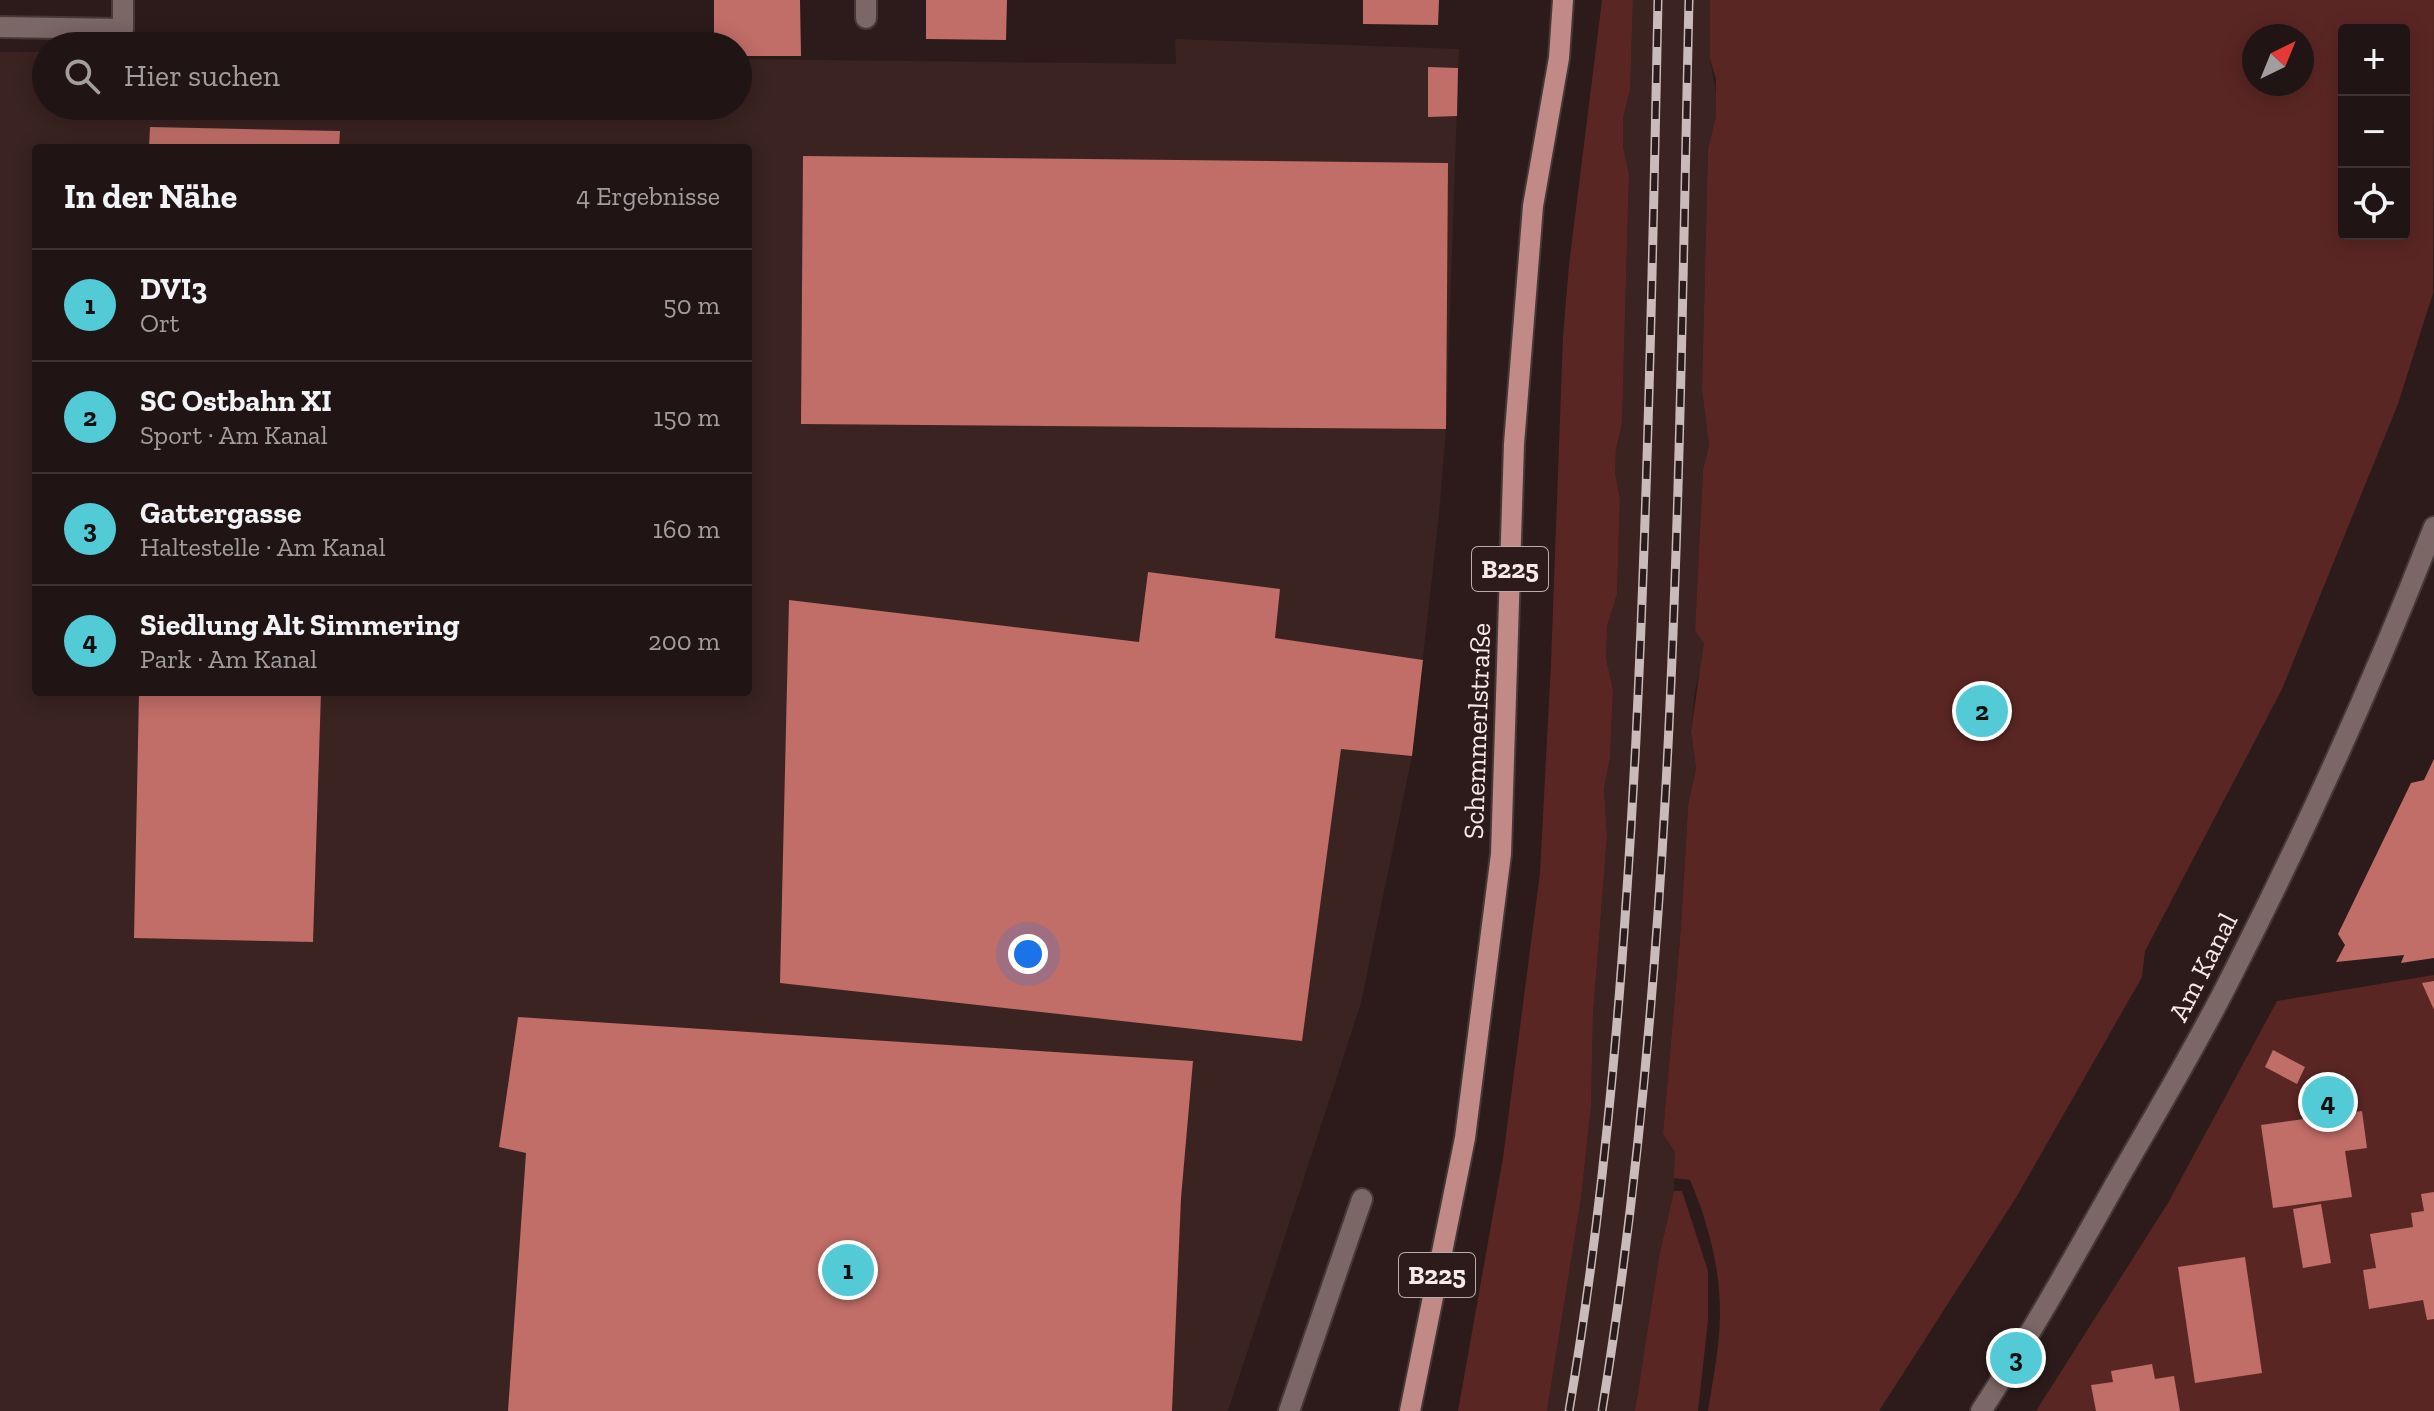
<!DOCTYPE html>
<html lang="de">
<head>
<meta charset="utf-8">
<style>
  :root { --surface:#211414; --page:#2d2122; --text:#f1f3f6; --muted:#a29ea0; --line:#3e3334; --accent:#52cbd7 }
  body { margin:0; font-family:"Zilla Slab",serif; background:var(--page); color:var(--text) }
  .controls { position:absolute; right:24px; top:24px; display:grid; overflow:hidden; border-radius:8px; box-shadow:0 4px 20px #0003 }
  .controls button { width:72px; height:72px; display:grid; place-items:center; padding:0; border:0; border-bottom:2px solid var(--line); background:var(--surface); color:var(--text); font:40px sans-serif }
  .compass { position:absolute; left:2242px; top:24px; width:72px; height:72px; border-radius:50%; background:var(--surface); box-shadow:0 4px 20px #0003; rotate:43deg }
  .you { position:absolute; left:1028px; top:954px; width:28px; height:28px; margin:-20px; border:6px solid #fff; border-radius:50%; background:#1a73e8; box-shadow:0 0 0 12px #1a73e833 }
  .badge { display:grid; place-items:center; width:52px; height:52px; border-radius:50%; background:var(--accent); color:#111; font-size:26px; font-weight:700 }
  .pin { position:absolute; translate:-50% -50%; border:4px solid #fff; box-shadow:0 2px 8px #0006 }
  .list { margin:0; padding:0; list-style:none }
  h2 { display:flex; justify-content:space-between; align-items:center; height:104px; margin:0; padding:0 32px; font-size:34px }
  h2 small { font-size:26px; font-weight:400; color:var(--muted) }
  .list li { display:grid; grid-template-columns:52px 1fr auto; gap:24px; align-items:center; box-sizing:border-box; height:112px; padding:0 32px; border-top:2px solid var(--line) }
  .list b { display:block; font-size:30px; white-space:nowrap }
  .list p { margin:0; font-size:26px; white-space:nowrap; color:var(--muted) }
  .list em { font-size:26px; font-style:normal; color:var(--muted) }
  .icon { flex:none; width:44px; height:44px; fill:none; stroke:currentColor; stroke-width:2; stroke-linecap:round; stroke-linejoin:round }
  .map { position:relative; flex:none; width:2434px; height:1411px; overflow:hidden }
  .search { position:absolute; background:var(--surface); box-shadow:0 4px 20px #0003; left:32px; top:32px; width:720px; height:88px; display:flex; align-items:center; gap:20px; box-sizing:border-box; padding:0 28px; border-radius:44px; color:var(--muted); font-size:30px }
  .panel { position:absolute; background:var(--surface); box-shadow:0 4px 20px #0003; left:32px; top:144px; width:720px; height:552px; border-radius:8px }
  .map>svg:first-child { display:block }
  .built { fill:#3a2321; fill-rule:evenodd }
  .green { fill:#5a2624; fill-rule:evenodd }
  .building { fill:#c16d68 }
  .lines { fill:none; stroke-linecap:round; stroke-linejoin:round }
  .service-casing { stroke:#453837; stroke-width:24 }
  .minor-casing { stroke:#453837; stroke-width:24 }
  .primary-casing { stroke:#453837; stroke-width:24 }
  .service { stroke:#7b6765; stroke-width:20 }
  .minor { stroke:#7b6765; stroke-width:20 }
  .primary { stroke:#c28a86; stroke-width:20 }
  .rail-casing { stroke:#c8bbba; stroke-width:9 }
  .rail { stroke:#2c1b1a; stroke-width:6; stroke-dasharray:18; stroke-linecap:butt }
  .labels { text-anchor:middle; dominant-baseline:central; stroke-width:8; stroke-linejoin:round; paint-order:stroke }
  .shield { fill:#2c1b1a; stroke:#b9acab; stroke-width:2 }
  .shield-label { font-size:26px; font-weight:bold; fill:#f6eae9 }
  .street-label { font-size:28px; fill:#f6eae9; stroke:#2c1b1a }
</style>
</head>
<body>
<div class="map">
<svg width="2434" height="1411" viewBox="0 0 2434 1411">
  <rect width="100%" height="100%" fill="#2c1b1a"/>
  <!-- built -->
  <g class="built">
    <path d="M1633,0H1710V59L1717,99L1716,116L1708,149L1702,390L1709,445L1703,470L1695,631L1704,643L1703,664L1695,690L1691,731L1696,768L1688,806L1681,927L1663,1134L1676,1152L1674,1191L1659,1257L1635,1411H1547L1581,1198L1591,1106L1593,1014L1607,836L1604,789L1610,758L1613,690L1606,658V643L1607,627L1617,594L1620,499L1615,472L1616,449L1622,423L1629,174L1623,146V118L1630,91Z"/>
    <path d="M1175,39L1459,49L1446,429L1439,515L1412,756L1361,1003L1228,1411H0V52H46V106H738V59L1176,64ZM36,148H748V692H36Z"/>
  </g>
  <!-- green -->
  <g class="green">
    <path d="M1602,0H1633L1630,91L1623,118V146L1629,174L1622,423L1616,449L1615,472L1620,499L1617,594L1607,627L1606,658L1613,690L1610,758L1604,789L1607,836L1593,1014L1591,1106L1581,1198L1547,1411H1458L1503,1158L1540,873L1551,664L1563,337L1569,265Z"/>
    <path d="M1710,0H2434L2433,293L2398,404L2282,689L2145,951L2142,977L2017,1196L1879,1411H1708C1713,1379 1720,1345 1720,1313C1720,1267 1708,1222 1690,1180L1674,1178L1675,1152L1663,1134L1681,927L1688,806L1696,768L1691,731L1704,643L1695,631L1703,470L1709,445L1702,390L1708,149L1716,116V79L1710,59ZM2344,30H2404V234H2344ZM2254,36H2302V84H2254Z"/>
    <path d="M2434,975V1411H2036L2168,1203L2277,1001Z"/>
    <path d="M1674,1191H1682L1708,1271V1320L1698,1411H1635L1659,1257Z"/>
  </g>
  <!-- building -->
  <g class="building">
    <path d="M714,0H800L801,56H738V46H714Z"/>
    <path d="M926,0H1007L1006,40L926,39Z"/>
    <path d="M1363,0H1439L1438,25L1363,24Z"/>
    <path d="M1428,67L1458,68L1457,116L1428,117Z"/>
    <path d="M150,127L340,131L339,148H149Z"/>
    <path d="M803,156L1448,163L1446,429L801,424Z"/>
    <path d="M1148,572L1280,589L1275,638L1423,660L1412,756L1341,749L1302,1041L780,983L789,600L1139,642Z"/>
    <path d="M139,692H321L313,942L134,938Z"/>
    <path d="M2434,759V958L2401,963L2404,955L2336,962L2345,945L2338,934L2411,783L2424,780Z"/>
    <path d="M2434,981V1010L2422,983Z"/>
    <path d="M518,1017L1193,1061L1181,1198L1172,1411H508L526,1153L499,1147Z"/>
    <path d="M2273,1050L2305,1067L2297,1084L2265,1067Z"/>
    <path d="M2362,1111L2367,1148L2345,1151L2352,1197L2273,1208L2261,1125Z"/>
    <path d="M2434,1192V1319L2427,1320L2423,1300L2369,1309L2363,1270L2376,1268L2370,1234L2413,1227L2411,1213L2424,1211L2421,1194Z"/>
    <path d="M2321,1204L2331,1263L2303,1268L2293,1209Z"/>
    <path d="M2245,1257L2262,1373L2195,1383L2178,1267Z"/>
    <path d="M2152,1364L2155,1379L2174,1376L2180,1411H2096L2091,1385L2113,1382L2111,1371Z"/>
  </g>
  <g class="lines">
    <!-- service casing -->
    <g class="service-casing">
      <g id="service">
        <path d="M0,27L123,29V0"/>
        <path d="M1289,1411L1362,1199"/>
      </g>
    </g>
    <!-- minor casing -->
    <g class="minor-casing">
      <g id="minor">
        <path d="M866,0V18"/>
        <path d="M1981,1411C2030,1336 2073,1259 2117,1181C2156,1113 2197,1045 2232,975C2306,830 2375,678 2434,527"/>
      </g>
    </g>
    <!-- primary casing -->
    <g class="primary-casing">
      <path id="primary" d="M1410,1411L1465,1138L1501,854L1514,444L1533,206L1559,58L1563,0"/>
    </g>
    <!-- service -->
    <use href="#service" class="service"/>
    <!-- minor -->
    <use href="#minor" class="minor"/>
    <!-- primary -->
    <use href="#primary" class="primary"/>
    <!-- rail casing -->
    <g class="rail-casing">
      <g id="rail">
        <path d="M1569,1411C1607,1189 1624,964 1636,739C1648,493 1653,246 1658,0"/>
        <path d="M1602,1411C1678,945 1678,471 1689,0"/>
      </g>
    </g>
    <!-- rail -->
    <use href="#rail" class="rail"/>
  </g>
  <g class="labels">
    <!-- shield labels -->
    <g class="shield">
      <rect x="1472" y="547" width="76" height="44" rx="6"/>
      <rect x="1399" y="1253" width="76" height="44" rx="6"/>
    </g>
    <g class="shield-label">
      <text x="1510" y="569">B225</text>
      <text x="1437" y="1275">B225</text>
    </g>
    <!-- street labels -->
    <g class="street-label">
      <text transform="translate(1477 731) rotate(-88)">Schemmerlstraße</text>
      <text transform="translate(2203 967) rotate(-63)">Am Kanal</text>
    </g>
  </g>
</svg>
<div class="controls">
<button>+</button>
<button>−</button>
<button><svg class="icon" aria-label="locate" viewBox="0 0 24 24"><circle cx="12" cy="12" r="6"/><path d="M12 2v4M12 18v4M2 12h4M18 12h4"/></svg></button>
</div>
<svg class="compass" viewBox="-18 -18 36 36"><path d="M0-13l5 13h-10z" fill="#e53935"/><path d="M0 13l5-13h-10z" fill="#a29ea0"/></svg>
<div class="you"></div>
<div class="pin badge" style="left:848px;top:1270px">1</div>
<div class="pin badge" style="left:1982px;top:711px">2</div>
<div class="pin badge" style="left:2016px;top:1358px">3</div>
<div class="pin badge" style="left:2328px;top:1102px">4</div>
<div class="search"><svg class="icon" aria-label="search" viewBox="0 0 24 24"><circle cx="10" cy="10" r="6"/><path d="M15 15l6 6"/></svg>Hier suchen</div>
<section class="panel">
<h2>In der Nähe<small>4 Ergebnisse</small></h2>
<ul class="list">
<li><span class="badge">1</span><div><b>DVI3</b><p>Ort</p></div><em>50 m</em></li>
<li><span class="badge">2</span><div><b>SC Ostbahn XI</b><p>Sport · Am Kanal</p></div><em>150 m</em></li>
<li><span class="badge">3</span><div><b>Gattergasse</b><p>Haltestelle · Am Kanal</p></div><em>160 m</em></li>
<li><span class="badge">4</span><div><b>Siedlung Alt Simmering</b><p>Park · Am Kanal</p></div><em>200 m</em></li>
</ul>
</section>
</div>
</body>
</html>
